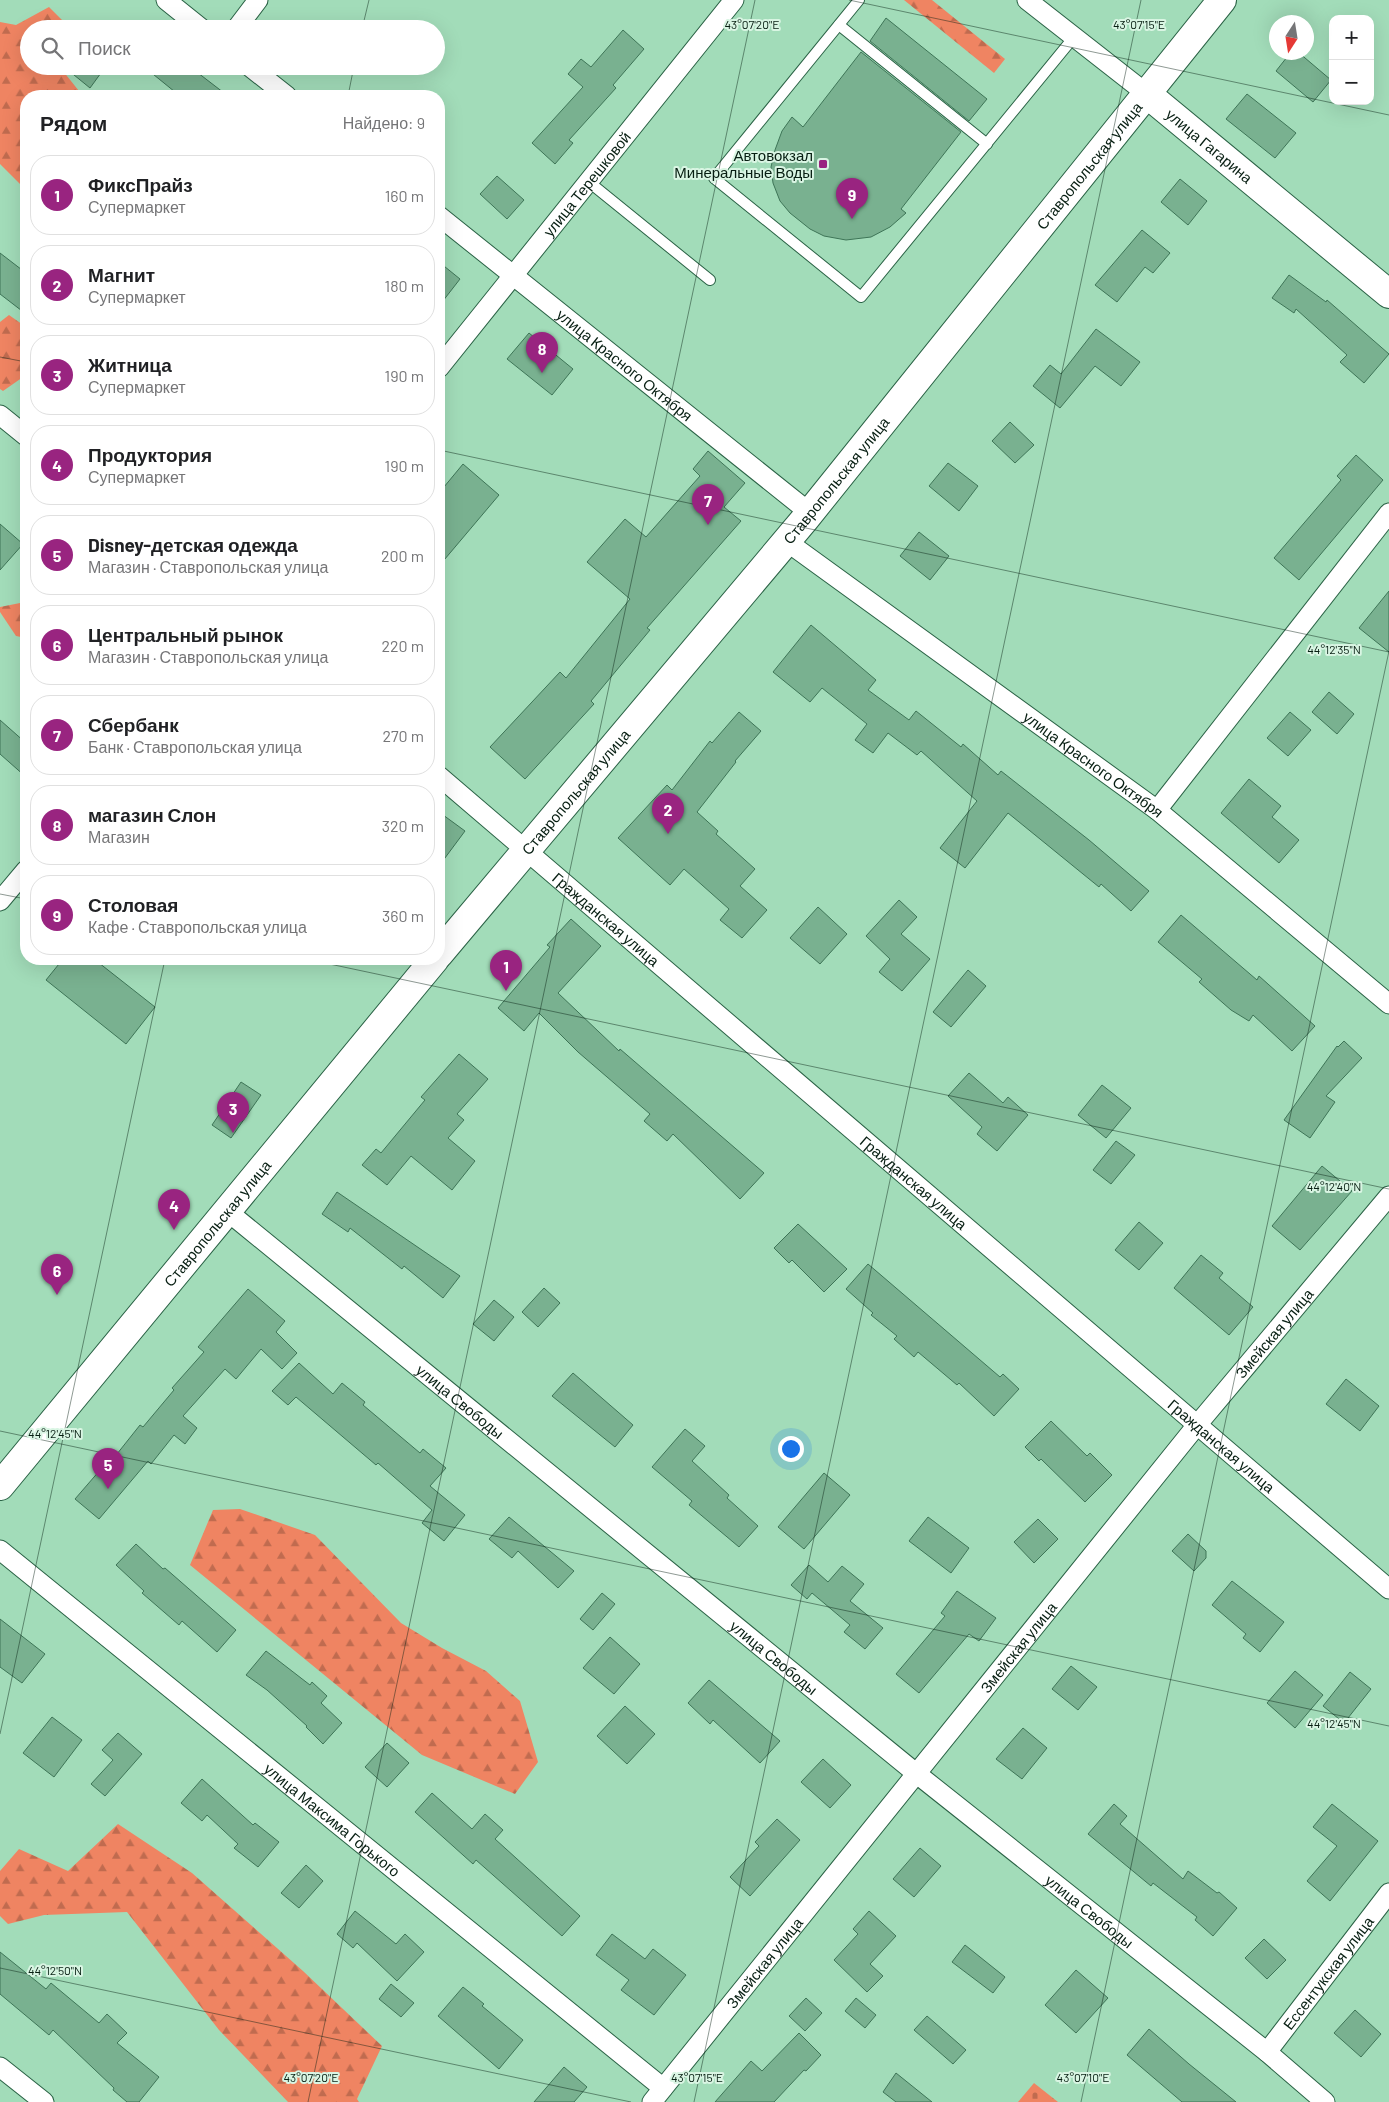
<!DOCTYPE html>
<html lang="ru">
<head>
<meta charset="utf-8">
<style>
  :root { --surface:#fff; --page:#f2f2f2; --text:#202124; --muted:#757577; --line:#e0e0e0; --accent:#992480 }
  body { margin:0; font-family:Barlow,sans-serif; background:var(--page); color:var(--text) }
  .controls { position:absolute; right:15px; top:15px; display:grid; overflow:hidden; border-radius:10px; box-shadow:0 5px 20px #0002 }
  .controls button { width:45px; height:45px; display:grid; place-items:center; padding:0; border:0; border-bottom:1px solid var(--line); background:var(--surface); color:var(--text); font:25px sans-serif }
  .compass { position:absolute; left:1269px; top:15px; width:45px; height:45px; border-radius:50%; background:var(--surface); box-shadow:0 5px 20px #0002; rotate:192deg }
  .you { position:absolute; left:790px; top:1448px; width:18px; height:18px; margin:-12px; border:4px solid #fff; border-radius:50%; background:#1a73e8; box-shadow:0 0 0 8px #1a73e833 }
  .badge { display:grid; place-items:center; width:32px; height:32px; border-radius:50%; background:var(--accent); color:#fff; font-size:16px; font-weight:700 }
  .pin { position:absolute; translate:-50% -41px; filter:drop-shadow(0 1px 2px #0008) }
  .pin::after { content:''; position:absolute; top:26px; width:18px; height:15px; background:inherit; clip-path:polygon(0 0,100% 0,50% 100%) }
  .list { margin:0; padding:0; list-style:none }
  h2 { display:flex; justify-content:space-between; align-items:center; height:65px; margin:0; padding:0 20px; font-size:21px }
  h2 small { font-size:16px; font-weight:400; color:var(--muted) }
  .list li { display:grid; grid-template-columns:32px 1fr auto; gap:15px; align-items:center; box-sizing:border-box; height:80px; margin:0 10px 10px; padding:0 10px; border:1px solid var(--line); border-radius:20px }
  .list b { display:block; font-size:19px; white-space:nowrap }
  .list p { margin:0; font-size:16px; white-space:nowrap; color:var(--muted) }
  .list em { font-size:16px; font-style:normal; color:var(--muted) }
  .icon { flex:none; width:28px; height:28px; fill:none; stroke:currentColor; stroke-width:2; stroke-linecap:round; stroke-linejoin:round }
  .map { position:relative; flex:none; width:1389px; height:2102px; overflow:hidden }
  .search { position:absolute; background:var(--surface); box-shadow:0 5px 20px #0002; left:20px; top:20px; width:425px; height:55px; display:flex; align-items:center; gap:12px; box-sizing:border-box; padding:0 18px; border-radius:28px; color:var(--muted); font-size:19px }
  .panel { position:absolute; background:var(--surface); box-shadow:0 5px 20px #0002; left:20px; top:90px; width:425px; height:875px; border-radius:20px }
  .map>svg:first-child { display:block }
  .forest { fill:url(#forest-firs) }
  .cemetery { fill:url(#cemetery-stones) }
  .building { fill:#79b190; stroke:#3e7557 }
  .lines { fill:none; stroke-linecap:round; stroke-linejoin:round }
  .lane-casing { stroke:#2a6245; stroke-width:12 }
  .street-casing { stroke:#2a6245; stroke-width:21 }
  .secondary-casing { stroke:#2a6245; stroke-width:30 }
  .lane { stroke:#fff; stroke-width:10 }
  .street { stroke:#fff; stroke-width:19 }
  .secondary { stroke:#fff; stroke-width:28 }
  .ticks { fill:none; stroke:#071e12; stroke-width:1; stroke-opacity:0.45 }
  .poi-dot { fill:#992480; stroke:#d9f5e3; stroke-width:2 }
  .labels { text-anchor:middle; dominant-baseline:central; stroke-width:4; stroke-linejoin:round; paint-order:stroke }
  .street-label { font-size:15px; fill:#071e12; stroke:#d9f5e3 }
  .poi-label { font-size:15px; fill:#071e12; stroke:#d9f5e3; text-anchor:end }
  .ticks-label { font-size:12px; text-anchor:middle; fill:#071e12; stroke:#d9f5e3; stroke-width:4; stroke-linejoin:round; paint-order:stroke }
</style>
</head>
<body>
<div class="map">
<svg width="1389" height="2102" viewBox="0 0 1389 2102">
  <defs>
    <pattern id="forest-firs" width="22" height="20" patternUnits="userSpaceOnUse" patternTransform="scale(1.25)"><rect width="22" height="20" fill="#ef8462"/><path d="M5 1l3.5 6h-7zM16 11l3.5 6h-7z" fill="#c06b4f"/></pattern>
    <pattern id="cemetery-stones" width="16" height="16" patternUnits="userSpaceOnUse" patternTransform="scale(1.25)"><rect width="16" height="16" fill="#ef8462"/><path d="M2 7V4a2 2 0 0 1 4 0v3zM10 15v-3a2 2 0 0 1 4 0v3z" fill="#c06b4f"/></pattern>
  </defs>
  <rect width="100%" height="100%" fill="#a2dcb9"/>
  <!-- forest -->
  <g class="forest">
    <path d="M904,0H932L1005,59L994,73Z"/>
    <path d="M49,7L71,29H29V66H59L83,96H26V190L0,164V22L16,25Z"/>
    <path d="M9,315L26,327V375L3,391L0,389V322Z"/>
    <path d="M20,603L26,606V638L16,636L0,612V607Z"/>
    <path d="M240,1509L315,1535L401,1623L442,1648L486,1671L520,1701L538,1762L515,1794L422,1755L190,1565L213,1510Z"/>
    <path d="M118,1824L192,1873L303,1971L382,2046L357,2099L359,2102H288L219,2030L127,1912L44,1915L8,1924L0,1916V1871L19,1849L68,1871Z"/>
  </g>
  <!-- cemetery -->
  <path class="cemetery" d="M1034,2083L1058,2102H1018Z"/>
  <!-- building -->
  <g class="building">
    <path d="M886,18L987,99L969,121L870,41Z"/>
    <path d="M623,30L644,49L613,85L616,88L569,140L573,143L555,164L532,143L583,87L568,74L581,59L591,67Z"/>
    <path d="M861,52L961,132L901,209L906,213L890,227L871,237L846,240L824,236L810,229L790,213L780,201L773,183L771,167L775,150L782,131L792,117L803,127Z"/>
    <path d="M1291,52H1298L1331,80L1313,102L1276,71Z"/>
    <path d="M63,66H106L90,88Z"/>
    <path d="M143,66H189L228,96H180Z"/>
    <path d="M1247,94L1296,133L1275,158L1226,119Z"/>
    <path d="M497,176L524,200L507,219L480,194Z"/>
    <path d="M1180,179L1207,201L1188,225L1161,202Z"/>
    <path d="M1142,230L1170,253L1153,273L1145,267L1117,302L1095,285Z"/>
    <path d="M0,253L26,273V314L0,294Z"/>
    <path d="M439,262L460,279L439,306Z"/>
    <path d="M1289,275L1326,302L1327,300L1389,354L1364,383L1340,362L1347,355L1296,309L1294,313L1272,298Z"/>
    <path d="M1096,329L1140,362L1121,386L1095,366L1060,408L1033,386L1050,365L1061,374Z"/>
    <path d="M529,333L573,369L552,395L507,359Z"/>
    <path d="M1010,422L1034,445L1015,463L992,441Z"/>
    <path d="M708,451L745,483L724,507L741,521L647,628L650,630L591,701L594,704L525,779L490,747L560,672L566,678L630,599L587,562L625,519L646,537L700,476L693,469Z"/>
    <path d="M1356,455L1383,480L1299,580L1274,558L1341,480L1337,476Z"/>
    <path d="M948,463L978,486L959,511L929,486Z"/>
    <path d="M463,464L499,495L439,566V493Z"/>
    <path d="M0,524L23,544L0,570Z"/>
    <path d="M919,532L949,556L930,580L900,556Z"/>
    <path d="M1389,591V652L1359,628Z"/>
    <path d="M811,625L876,680L868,690L909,720L916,711L961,747L963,744L998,775L1001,771L1089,840L1149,891L1131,911L1101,884L1099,887L1008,813L965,868L940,848L977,801L921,751L917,755L888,733L873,753L855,740L867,724L822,688L810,702L773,672Z"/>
    <path d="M1329,692L1354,714L1337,734L1312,712Z"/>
    <path d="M739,712L761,731L735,761L736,762L697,812L718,831L716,834L755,869L740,886L767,910L742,938L720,920L729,909L684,869L670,885L618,838L667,785L672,790L710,741L712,743Z"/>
    <path d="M1290,712L1311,730L1288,756L1267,738Z"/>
    <path d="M0,720L26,743V777L0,754Z"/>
    <path d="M1249,779L1281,806L1272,817L1299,840L1279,863L1221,813Z"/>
    <path d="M439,812L465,831L439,866Z"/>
    <path d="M899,900L917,917L901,934L930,959L902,991L879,972L890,959L866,936Z"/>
    <path d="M818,907L847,934L820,964L790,938Z"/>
    <path d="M1181,915L1257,980L1259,976L1315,1026L1292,1051L1253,1015L1249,1021L1231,1010L1199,982L1202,979L1158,942Z"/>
    <path d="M571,919L601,946L558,993L619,1051L620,1049L764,1173L740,1199L673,1134L667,1141L644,1121L650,1114L578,1052L539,1013L524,1031L498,1008L550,947L547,945Z"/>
    <path d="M63,959H94L155,1007L126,1044L46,980Z"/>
    <path d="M968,970L986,986L951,1027L933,1012Z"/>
    <path d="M1344,1041L1362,1058L1326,1096L1335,1102L1310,1138L1284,1120L1337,1046L1338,1047Z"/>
    <path d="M459,1054L488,1079L457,1114L464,1120L448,1138L475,1161L452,1190L411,1156L387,1185L362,1165L376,1149L381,1153L425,1100L421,1097Z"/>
    <path d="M969,1073L1003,1103L1008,1097L1028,1115L997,1151L977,1134L982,1127L948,1096Z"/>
    <path d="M241,1082L261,1095L231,1138L212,1125Z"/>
    <path d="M1102,1085L1131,1108L1106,1138L1078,1115Z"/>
    <path d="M1116,1141L1135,1155L1111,1184L1093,1170Z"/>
    <path d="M1322,1166L1352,1191L1300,1250L1272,1226Z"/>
    <path d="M337,1192L460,1276L443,1298L404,1266L402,1269L350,1228L348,1232L322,1214Z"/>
    <path d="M1139,1222L1163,1243L1139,1270L1115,1250Z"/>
    <path d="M798,1224L847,1269L824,1292L792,1260L789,1263L774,1248Z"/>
    <path d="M1201,1255L1223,1273L1219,1278L1253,1307L1229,1335L1174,1288Z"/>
    <path d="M868,1264L1000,1377L1003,1374L1019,1389L994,1416L959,1383L957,1385L918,1352L914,1357L894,1339L897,1336L871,1315L873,1313L846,1289Z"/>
    <path d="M544,1288L560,1303L538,1327L522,1312Z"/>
    <path d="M248,1289L285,1321L276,1332L297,1353L282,1369L261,1349L236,1379L225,1369L183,1416L197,1428L185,1444L174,1435L151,1464L148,1461L99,1519L75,1499L107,1462L109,1464L140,1425L143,1427L174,1390L172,1388L204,1352L198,1347Z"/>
    <path d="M494,1300L514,1317L494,1341L473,1324Z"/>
    <path d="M299,1363L333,1394L342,1383L365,1402L363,1405L420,1453L423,1449L446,1468L430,1486L465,1515L444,1541L422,1523L432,1510L378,1463L376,1465L296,1397L288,1405L272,1391Z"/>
    <path d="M573,1373L633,1425L615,1447L552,1396Z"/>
    <path d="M1346,1379L1379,1406L1360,1431L1326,1404Z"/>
    <path d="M1051,1421L1087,1456L1090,1453L1112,1475L1085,1502L1041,1459L1039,1461L1025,1447Z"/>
    <path d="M685,1429L705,1446L692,1461L729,1495L727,1498L758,1526L739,1547L689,1505L692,1501L652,1467Z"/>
    <path d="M824,1473L850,1495L804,1549L778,1527Z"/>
    <path d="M509,1517L574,1571L558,1588L518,1551L512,1558L489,1539Z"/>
    <path d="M928,1517L969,1548L951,1573L909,1541Z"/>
    <path d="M1038,1519L1058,1539L1034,1563L1014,1542Z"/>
    <path d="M1188,1534L1206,1551V1558L1194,1571L1172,1551Z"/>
    <path d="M136,1544L163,1569L165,1568L236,1630L217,1652L182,1621L179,1625L142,1593L144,1591L116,1565Z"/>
    <path d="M809,1565L828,1582L842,1566L864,1584L850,1601L883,1628L865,1649L844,1632L850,1625L812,1593L807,1599L791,1585Z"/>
    <path d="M1232,1581L1284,1622L1260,1652L1243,1638L1246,1634L1212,1605Z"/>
    <path d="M957,1591L996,1618L979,1641L969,1634L919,1693L896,1674L945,1616L941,1613Z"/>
    <path d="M602,1593L615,1604L593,1630L580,1619Z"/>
    <path d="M0,1619L45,1654L22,1683L0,1667Z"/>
    <path d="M610,1637L640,1664L614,1694L583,1668Z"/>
    <path d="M266,1651L310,1685L312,1682L327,1696L321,1703L342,1723L323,1744L306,1727L307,1726L267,1690L246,1675Z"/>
    <path d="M1071,1666L1097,1687L1078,1710L1052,1689Z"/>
    <path d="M1295,1671L1323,1695L1295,1728L1267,1703Z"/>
    <path d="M1350,1672L1371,1689L1344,1723L1323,1706Z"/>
    <path d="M709,1680L780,1741L760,1763L713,1720L710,1724L688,1703Z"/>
    <path d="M625,1706L655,1734L627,1764L597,1736Z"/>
    <path d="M52,1717L82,1740L54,1777L23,1753Z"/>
    <path d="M1023,1728L1047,1748L1022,1779L996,1759Z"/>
    <path d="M118,1733L142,1754L105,1796L91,1784L113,1760L102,1750Z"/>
    <path d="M387,1743L409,1763L387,1787L365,1767Z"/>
    <path d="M823,1759L851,1785L830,1808L801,1782Z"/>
    <path d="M202,1779L253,1825L255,1823L279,1842L258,1867L234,1848L238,1844L207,1815L202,1821L181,1803Z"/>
    <path d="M432,1793L472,1829L485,1814L503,1830L495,1839L580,1916L562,1936L476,1860L473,1864L415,1812Z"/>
    <path d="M1114,1804L1127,1816L1120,1824L1183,1879L1188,1871L1217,1893L1219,1892L1237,1908L1213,1936L1195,1920L1197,1917L1153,1883L1151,1886L1088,1834Z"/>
    <path d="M1332,1804L1378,1841L1330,1901L1307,1881L1337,1846L1313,1827Z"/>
    <path d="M777,1819L800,1840L750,1896L730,1877L759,1846L755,1842Z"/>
    <path d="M920,1848L941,1866L914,1897L893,1879Z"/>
    <path d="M306,1865L323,1881L299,1908L281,1893Z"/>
    <path d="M355,1911L396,1944L405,1934L424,1952L397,1981L357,1943L353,1948L337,1934Z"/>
    <path d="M869,1911L896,1936L870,1964L883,1976L867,1992L834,1960L858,1934L853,1929Z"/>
    <path d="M612,1934L645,1959L653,1949L686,1975L654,2015L621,1990L629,1980L596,1955Z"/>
    <path d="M1264,1939L1286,1960L1267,1979L1245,1958Z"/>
    <path d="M965,1945L1005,1977L993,1993L952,1962Z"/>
    <path d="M0,1952L46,1989L51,1983L99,2023L107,2014L127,2033L117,2043L159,2077L139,2102H127L113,2090L114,2088L53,2030L49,2035L0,1994Z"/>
    <path d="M1076,1970L1108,1998L1076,2033L1045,2005Z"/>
    <path d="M391,1984L414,2003L401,2017L379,1999Z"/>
    <path d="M463,1987L484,2004L482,2006L523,2040L499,2069L438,2016Z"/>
    <path d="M806,1998L822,2013L805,2031L789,2016Z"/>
    <path d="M856,1998L876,2015L865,2028L845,2011Z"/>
    <path d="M1355,2010L1381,2034L1361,2057L1334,2033Z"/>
    <path d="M927,2016L966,2050L953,2064L914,2030Z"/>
    <path d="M1149,2029L1189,2064L1236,2102H1182L1127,2055Z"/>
    <path d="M799,2033L821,2055L806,2071L804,2070L774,2102H715L751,2061L762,2071Z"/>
    <path d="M564,2067L587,2087L574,2102H534Z"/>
    <path d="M896,2073L932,2102H896L883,2092Z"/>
  </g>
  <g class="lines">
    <!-- lane casing -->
    <g class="lane-casing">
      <g id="lane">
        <path d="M859,0L714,178L861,297L1074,37"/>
        <path d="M839,25L987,144"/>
        <path d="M589,182L710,280"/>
      </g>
    </g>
    <!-- street casing -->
    <g class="street-casing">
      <g id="street">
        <path d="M166,0L202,29"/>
        <path d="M1027,0L1147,94"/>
        <path d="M236,29L258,0"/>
        <path d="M249,66L287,96"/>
        <path id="s1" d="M439,216L810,513"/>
        <path id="s2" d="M439,368L734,0"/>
        <path d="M0,415L26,436"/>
        <path id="s3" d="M786,541L1157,810L1389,1004"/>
        <path id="s4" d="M439,776L1389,1589"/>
        <path d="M1157,810L1389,513"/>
        <path d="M0,901L26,870"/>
        <path id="s5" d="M227,1211L917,1774L1267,2052L1325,2102"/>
        <path id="s6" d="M0,1550L663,2088"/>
        <path id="s7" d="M1267,2052L1389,1893"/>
        <path d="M0,2067L44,2102"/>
        <path id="s8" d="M652,2102L1197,1425L1389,1196"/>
      </g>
    </g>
    <!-- secondary casing -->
    <g class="secondary-casing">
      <g id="secondary">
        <path id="s9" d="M1147,94L1389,294"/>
        <path id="s10" d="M439,954L805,519L1222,0"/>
        <path id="s11" d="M0,1486L435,959"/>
      </g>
    </g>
    <!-- lane -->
    <use href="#lane" class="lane"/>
    <!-- street -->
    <use href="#street" class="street"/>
    <!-- secondary -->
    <use href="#secondary" class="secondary"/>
  </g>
  <!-- ticks -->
  <path class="ticks" d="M849,0L1389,115M362,29L369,0M348,96L354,66M0,357L26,362M439,450L1389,652M0,894L26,899M306,959L1389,1189M0,1431L1389,1726M0,1734L165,959M0,1968L631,2102M308,2102L755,0M694,2102L1141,0M1081,2102L1389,651"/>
  <!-- markers -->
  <rect class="poi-dot" x="818" y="159" width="10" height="10" rx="2.5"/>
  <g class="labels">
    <!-- street labels -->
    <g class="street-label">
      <text stroke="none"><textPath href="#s9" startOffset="81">улица Гагарина</textPath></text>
      <text stroke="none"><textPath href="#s10" startOffset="1022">Ставропольская улица</textPath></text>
      <text stroke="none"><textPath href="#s2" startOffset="236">улица Терешковой</textPath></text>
      <text stroke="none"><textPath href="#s1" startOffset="238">улица Красного Октября</textPath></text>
      <text stroke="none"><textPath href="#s10" startOffset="618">Ставропольская улица</textPath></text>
      <text stroke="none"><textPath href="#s3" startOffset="380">улица Красного Октября</textPath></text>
      <text stroke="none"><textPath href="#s10" startOffset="212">Ставропольская улица</textPath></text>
      <text stroke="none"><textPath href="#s4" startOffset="220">Гражданская улица</textPath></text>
      <text stroke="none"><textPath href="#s4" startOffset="625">Гражданская улица</textPath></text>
      <text stroke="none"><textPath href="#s11" startOffset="341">Ставропольская улица</textPath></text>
      <text stroke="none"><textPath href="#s8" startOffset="989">Змейская улица</textPath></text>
      <text stroke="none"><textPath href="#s5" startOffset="301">улица Свободы</textPath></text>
      <text stroke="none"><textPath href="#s4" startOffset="1030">Гражданская улица</textPath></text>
      <text stroke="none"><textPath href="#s8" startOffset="584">Змейская улица</textPath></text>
      <text stroke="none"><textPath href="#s5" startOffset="706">улица Свободы</textPath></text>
      <text stroke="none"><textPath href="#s6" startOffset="428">улица Максима Горького</textPath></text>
      <text stroke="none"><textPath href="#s5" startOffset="1111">улица Свободы</textPath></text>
      <text stroke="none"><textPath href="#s8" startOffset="179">Змейская улица</textPath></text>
      <text stroke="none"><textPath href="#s7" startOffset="100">Ессентукская улица</textPath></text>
    </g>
    <!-- poi labels -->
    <g class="poi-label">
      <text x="813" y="155">Автовокзал<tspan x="813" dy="17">Минеральные Воды</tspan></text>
    </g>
  </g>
  <g class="ticks-label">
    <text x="752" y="29">43°07'20"E</text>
    <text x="1139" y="29">43°07'15"E</text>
    <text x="1334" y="654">44°12'35"N</text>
    <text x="1334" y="1191">44°12'40"N</text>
    <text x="55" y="1438">44°12'45"N</text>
    <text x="1334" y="1728">44°12'45"N</text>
    <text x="55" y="1975">44°12'50"N</text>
    <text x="311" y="2082">43°07'20"E</text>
    <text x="697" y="2082">43°07'15"E</text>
    <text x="1083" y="2082">43°07'10"E</text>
  </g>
</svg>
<div class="controls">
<button>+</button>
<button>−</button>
</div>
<svg class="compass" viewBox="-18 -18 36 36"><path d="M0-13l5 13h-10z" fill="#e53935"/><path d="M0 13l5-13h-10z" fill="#757577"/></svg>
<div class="you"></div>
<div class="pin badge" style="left:506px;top:991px">1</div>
<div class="pin badge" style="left:668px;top:834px">2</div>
<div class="pin badge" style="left:233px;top:1133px">3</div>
<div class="pin badge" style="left:174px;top:1230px">4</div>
<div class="pin badge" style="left:108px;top:1489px">5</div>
<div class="pin badge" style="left:57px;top:1295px">6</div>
<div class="pin badge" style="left:708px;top:525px">7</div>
<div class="pin badge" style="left:542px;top:373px">8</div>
<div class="pin badge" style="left:852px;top:219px">9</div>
<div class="search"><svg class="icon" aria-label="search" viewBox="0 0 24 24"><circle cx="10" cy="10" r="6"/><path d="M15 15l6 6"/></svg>Поиск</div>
<section class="panel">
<h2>Рядом<small>Найдено: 9</small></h2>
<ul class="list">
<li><span class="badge">1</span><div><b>ФиксПрайз</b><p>Супермаркет</p></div><em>160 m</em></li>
<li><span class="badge">2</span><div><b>Магнит</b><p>Супермаркет</p></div><em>180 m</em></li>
<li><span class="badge">3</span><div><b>Житница</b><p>Супермаркет</p></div><em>190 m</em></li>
<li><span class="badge">4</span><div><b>Продуктория</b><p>Супермаркет</p></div><em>190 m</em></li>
<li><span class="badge">5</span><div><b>Disney-детская одежда</b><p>Магазин · Ставропольская улица</p></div><em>200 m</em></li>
<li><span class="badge">6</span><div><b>Центральный рынок</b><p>Магазин · Ставропольская улица</p></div><em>220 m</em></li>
<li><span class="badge">7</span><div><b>Сбербанк</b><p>Банк · Ставропольская улица</p></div><em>270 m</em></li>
<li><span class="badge">8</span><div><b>магазин Слон</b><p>Магазин</p></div><em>320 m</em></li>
<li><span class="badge">9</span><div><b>Столовая</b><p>Кафе · Ставропольская улица</p></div><em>360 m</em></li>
</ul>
</section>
</div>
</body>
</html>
